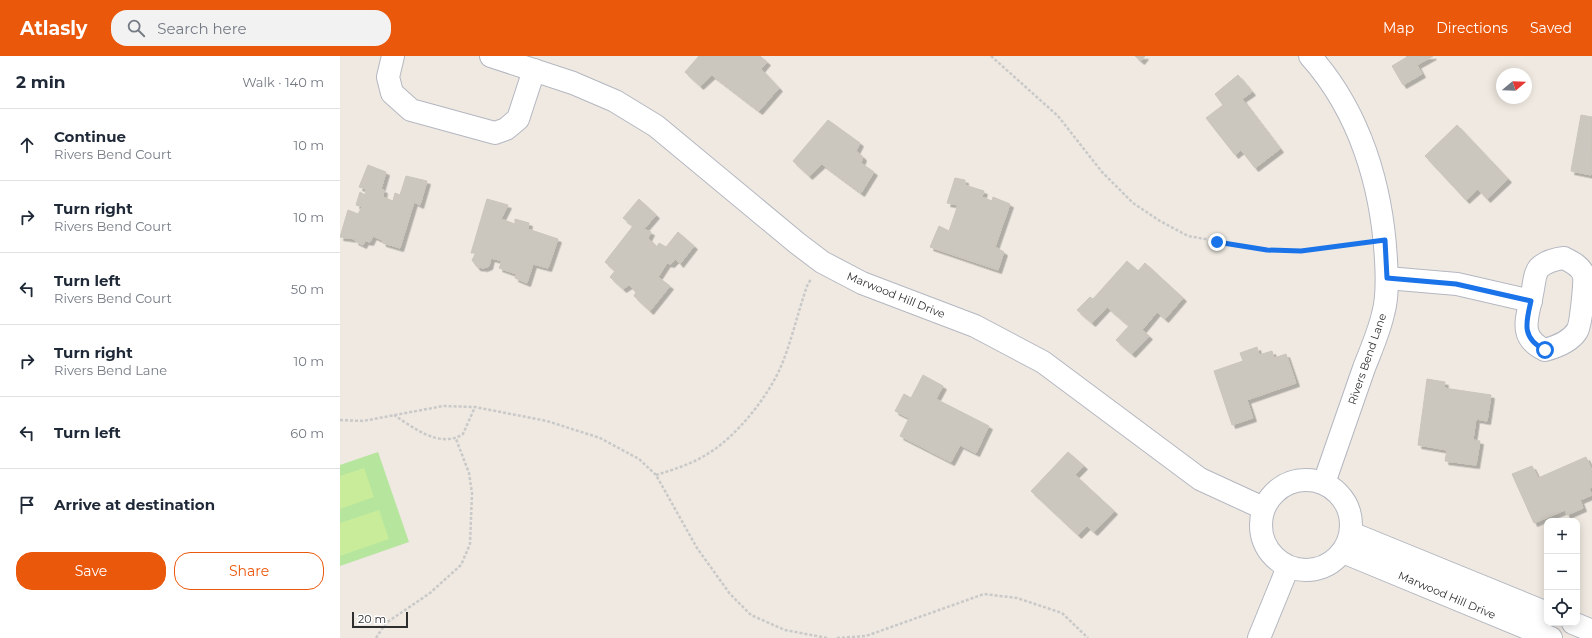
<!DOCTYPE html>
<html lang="en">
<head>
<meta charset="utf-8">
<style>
  :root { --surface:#fff; --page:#f2f2f3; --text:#1f2937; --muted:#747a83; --line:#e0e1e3; --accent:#ea580c }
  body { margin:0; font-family:Montserrat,sans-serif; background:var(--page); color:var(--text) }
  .controls { position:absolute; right:12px; bottom:12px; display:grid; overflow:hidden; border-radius:8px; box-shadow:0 2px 10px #0003 }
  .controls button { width:36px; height:36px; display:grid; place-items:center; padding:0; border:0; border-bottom:1px solid var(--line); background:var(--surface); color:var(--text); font:20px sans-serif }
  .compass { position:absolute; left:1156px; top:12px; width:36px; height:36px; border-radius:50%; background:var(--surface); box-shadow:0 2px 10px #0003; rotate:71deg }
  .scale { position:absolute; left:12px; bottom:10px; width:56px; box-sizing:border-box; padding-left:4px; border:2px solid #2e2e2e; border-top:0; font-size:11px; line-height:14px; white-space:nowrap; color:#2e2e2e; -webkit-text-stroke:3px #fff; paint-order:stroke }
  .stop { position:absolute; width:12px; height:12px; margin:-9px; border:3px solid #1a73e8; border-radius:50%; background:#fff }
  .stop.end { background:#1a73e8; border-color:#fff; box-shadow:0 1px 4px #0008 }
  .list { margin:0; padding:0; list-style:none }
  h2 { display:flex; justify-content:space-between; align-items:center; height:52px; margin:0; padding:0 16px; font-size:17px }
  h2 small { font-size:13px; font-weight:400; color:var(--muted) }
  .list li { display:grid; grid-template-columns:26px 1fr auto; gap:12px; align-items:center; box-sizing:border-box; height:72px; padding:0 16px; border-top:1px solid var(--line) }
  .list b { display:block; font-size:15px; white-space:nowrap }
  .list p { margin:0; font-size:13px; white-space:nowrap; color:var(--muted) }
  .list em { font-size:13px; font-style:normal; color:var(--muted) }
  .actions { display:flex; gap:8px; padding:12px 16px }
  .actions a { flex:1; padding:9px 0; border:1px solid var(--accent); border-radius:16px; text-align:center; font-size:14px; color:var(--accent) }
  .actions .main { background:var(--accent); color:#fff }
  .icon { flex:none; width:22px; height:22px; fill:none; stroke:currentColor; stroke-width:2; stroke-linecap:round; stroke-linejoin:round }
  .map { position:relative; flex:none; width:1252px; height:582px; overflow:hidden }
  header { display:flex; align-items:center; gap:24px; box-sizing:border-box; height:56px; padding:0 20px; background:var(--accent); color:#fff }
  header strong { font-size:19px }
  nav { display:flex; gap:22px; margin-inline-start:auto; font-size:14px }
  .search { width:280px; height:36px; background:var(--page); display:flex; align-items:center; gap:10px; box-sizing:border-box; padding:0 14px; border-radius:16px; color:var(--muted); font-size:15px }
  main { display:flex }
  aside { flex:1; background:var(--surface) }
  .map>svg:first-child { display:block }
  .green { fill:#b6e59e }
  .pitch { fill:#c9ec9a }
  .building { fill:#cbc7bf; stroke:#cbc5ba; filter:url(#shadow) }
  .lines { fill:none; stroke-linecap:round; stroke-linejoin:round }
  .street-casing { stroke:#b4b7c1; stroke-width:24 }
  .path { stroke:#c9c9c9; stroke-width:2.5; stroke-dasharray:3 2; stroke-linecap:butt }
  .street { stroke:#fff; stroke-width:22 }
  .route { stroke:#1a73e8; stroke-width:5 }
  .labels { text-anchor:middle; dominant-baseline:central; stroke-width:3; stroke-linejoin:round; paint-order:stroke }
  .street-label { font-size:11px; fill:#2e2e2e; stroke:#fff }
</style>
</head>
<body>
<header>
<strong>Atlasly</strong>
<div class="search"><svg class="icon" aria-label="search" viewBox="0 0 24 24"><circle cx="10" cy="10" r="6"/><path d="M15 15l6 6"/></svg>Search here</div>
<nav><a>Map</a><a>Directions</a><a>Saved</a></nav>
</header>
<main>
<aside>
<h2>2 min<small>Walk · 140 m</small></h2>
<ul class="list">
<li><svg class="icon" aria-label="ahead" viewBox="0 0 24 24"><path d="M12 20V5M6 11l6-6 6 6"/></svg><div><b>Continue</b><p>Rivers Bend Court</p></div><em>10 m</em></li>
<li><svg class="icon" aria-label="right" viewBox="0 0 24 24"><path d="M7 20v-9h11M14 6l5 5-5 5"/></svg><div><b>Turn right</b><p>Rivers Bend Court</p></div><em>10 m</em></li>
<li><svg class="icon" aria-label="left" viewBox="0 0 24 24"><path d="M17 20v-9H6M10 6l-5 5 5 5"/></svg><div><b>Turn left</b><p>Rivers Bend Court</p></div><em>50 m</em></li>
<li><svg class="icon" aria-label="right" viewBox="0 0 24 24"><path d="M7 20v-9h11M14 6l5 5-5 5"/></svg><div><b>Turn right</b><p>Rivers Bend Lane</p></div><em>10 m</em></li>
<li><svg class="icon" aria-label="left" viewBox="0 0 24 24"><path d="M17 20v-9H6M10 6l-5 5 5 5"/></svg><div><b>Turn left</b></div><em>60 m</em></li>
<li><svg class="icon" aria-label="arrive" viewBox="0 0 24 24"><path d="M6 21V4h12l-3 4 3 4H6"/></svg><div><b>Arrive at destination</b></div></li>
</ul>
<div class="actions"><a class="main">Save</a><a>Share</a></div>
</aside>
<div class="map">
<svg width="1252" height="582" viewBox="0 0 1252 582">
  <defs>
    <filter id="shadow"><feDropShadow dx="3.5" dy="3.5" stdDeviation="0" flood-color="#0004"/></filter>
  </defs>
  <rect width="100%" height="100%" fill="#efe9e1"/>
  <!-- green -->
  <path class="green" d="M38,396L69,486L0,510V409Z"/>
  <!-- pitch -->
  <g class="pitch">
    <path d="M24,412L34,441L0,453V420Z"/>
    <path d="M39,454L49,483L0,500V467Z"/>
  </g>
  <!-- building -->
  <g class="building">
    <path d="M359,0H420L427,6L421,13L439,32L419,55L372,19L360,30L345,16Z"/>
    <path d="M795,0H805L801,5Z"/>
    <path d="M1066,0H1093L1077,9L1082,18L1063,29L1052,10L1067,1Z"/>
    <path d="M898,19L912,36L902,43L940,93L915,112L901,94L895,99L866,62L883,49L875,38Z"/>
    <path d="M1241,59L1252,61L1251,119L1231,115Z"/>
    <path d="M488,64L520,87L516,95L523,101L521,107L534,116L521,137L482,108L469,120L453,105Z"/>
    <path d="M1117,69L1168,123L1147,143L1138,133L1126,144L1085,100Z"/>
    <path d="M28,109L46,116L41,133L44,134L43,141L53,145L55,137L60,139L66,120L87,125L80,149L74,146L60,192L43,187L42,184L33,180L30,186L25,185L23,189L15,185L16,183L0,181L8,154L18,158L22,151L16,149L20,136L25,139L26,133L19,131Z"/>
    <path d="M615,122L625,124V129L644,135L642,141L652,145L653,141L670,148L655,191L664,196L658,214L590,191L599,170L609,175L618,149L607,147Z"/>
    <path d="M147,143L168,149L161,163L175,168V163L189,167L188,173L218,183L208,212L193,208L187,227L175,222L176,218L159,212L162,205L151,202L149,210L144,212L137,211L132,204L136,197H131Z"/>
    <path d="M299,143L316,159L304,173L311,176L308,182L317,191L319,187L326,191L338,176L354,190L340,208L336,203L331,208L327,207L318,221L330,230L310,255L294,240L296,236L289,229L283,233L270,221L275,215L265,206L293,170L283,162Z"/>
    <path d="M787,205L798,215L805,207L843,242L825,263L817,256L802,274L809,280L792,298L776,284L789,270L767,251L752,267L737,254L750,241L753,243Z"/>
    <path d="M917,291L919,299L932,295L934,302L946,298L956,327L907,344L913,362L892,369L874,315L903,305L900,297Z"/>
    <path d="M583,319L603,330L596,343L649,370L636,397L620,389L611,406L560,380L569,362L555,355L564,338L571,342Z"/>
    <path d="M1087,323L1105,326L1104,332L1151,339L1147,365L1136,363L1133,384L1140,385L1136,409L1105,405L1107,394L1078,389Z"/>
    <path d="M728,396L744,410L735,419L774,455L754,476L747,470L738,479L691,435Z"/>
    <path d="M1246,401L1252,414V431L1249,433L1252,439L1240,444L1243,452L1227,459L1225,454L1194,467L1172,418L1192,410L1198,422Z"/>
  </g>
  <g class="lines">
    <!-- street casing -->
    <g class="street-casing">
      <g id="street">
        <path d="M53,0L48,21L52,37L71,54L155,77L166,73L178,63L194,14"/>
        <path d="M151,0L233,27L275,45L316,70L457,187L482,206L522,227L635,270L703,306L860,423L923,452"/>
        <path d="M970,0C1020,56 1042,130 1046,204C1047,221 1048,241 1043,258C1039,276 1031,294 1024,312C1011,350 997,389 984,427"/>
        <path d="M1224,202C1232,206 1242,211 1244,220C1245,228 1241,269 1237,275C1230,286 1216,291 1205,294C1177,281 1188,261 1192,238C1194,230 1194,218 1199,212C1206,205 1216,203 1224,202Z"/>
        <path d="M1047,222L1117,228L1191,245"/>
        <circle cx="966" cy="469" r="45"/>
        <path d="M1011,477L1207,557"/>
        <path d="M1003,496L1211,582"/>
        <path d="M1233,567L1252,575"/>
        <path d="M919,582L948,511"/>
      </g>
    </g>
    <!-- path -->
    <g class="path">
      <path d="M651,0L718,60L762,116L793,147L820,165L848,180L927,194L961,195L1025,187"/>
      <path d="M54,359C74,372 100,393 123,378L135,351"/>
      <path d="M0,364L23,365L103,350L135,351L207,365L260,382L299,403L316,419L357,492L390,538L411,559L445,574L487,582"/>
      <path d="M316,419C332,414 349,409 364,400C395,383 429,340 442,308C452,283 458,256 467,230L471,223"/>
      <path d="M36,582L46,567L90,537L121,509L130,488L132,437L129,417L116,383"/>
      <path d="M497,582L526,580L644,538L677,542L722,557L748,582"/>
    </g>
    <!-- street -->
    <use href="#street" class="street"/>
  </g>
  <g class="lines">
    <!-- route -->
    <path class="route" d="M877,186L927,194L961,195L1045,184L1047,222L1116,228L1191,245C1186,266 1181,282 1205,294"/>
  </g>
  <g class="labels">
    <!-- street labels -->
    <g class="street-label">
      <text transform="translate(556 239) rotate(22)">Marwood Hill Drive</text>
      <text transform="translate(1027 303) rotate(-71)">Rivers Bend Lane</text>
      <text transform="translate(1107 539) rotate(23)">Marwood Hill Drive</text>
    </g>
  </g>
</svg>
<div class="controls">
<button>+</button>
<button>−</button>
<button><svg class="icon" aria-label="locate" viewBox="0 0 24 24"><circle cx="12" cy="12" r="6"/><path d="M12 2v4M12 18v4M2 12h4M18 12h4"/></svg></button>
</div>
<svg class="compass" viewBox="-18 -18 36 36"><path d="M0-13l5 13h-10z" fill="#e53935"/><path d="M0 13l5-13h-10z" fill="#747a83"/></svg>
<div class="scale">20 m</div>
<div class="stop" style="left:1205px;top:294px"></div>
<div class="stop end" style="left:877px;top:186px"></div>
</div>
</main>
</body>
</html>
